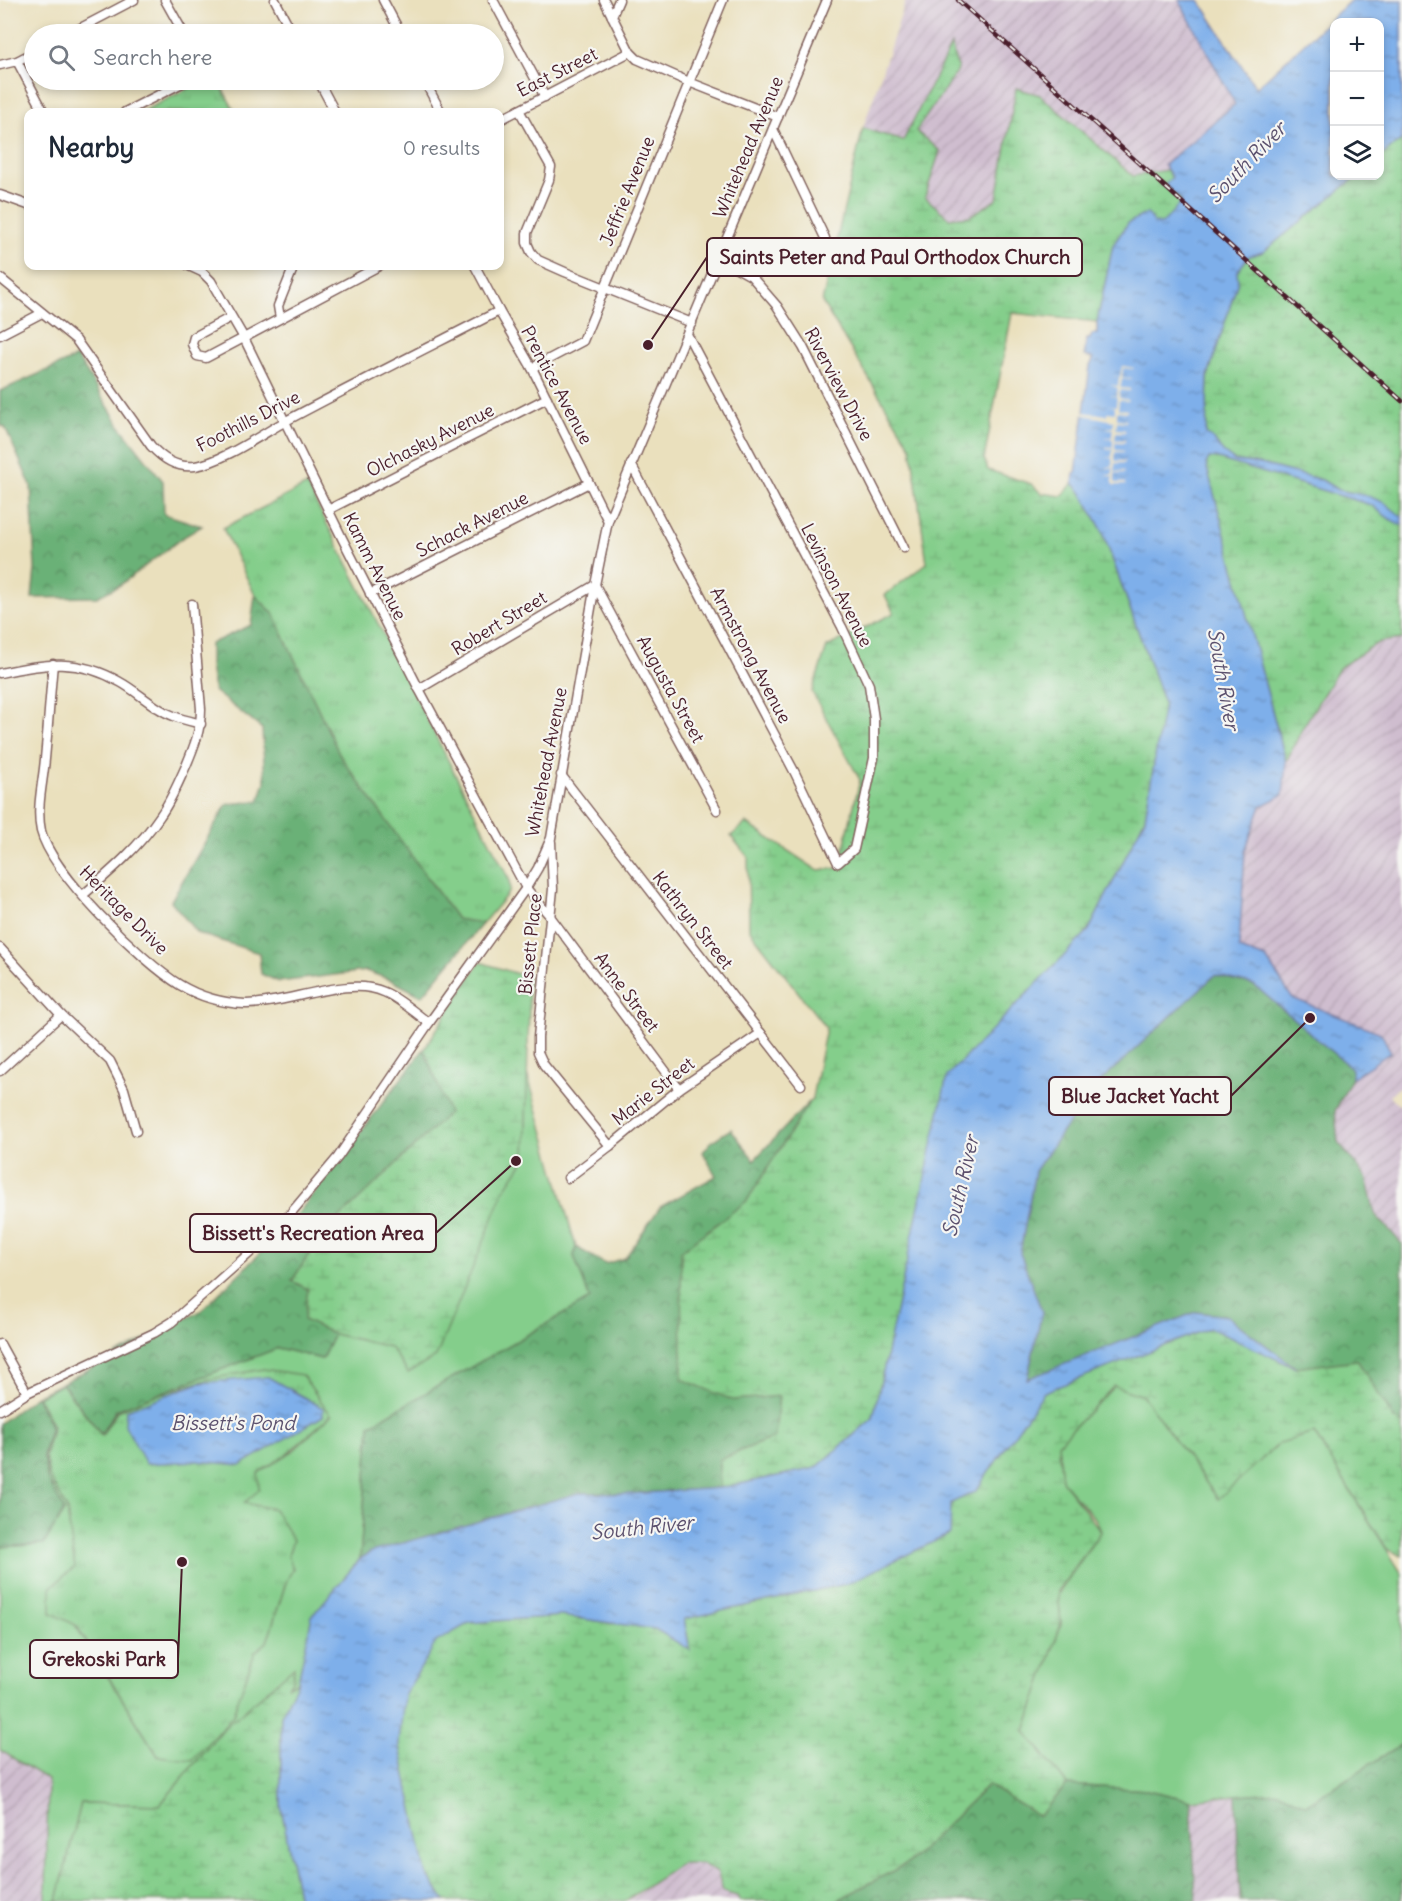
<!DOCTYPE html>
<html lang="en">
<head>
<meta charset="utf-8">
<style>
  :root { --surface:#fff; --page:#f2f2f3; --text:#1f2937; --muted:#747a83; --line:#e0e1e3 }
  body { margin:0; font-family:Delius,sans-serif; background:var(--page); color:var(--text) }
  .controls { position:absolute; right:18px; top:18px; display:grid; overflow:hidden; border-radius:12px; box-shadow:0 3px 9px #0003 }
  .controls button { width:54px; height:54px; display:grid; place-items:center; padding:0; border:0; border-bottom:2px solid var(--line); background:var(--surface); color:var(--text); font:30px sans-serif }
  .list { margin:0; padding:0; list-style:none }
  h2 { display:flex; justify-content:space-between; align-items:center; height:78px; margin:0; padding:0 24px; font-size:26px }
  h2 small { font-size:20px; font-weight:400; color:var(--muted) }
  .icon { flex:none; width:33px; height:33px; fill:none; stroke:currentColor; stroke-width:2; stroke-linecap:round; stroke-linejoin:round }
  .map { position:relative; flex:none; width:1402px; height:1901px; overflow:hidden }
  .search { position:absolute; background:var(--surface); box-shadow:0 3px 9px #0003; left:24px; top:24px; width:480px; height:66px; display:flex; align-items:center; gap:15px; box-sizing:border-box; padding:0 21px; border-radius:33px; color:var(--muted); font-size:22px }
  .panel { position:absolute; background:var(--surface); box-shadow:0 3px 9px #0003; left:24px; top:108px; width:480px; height:162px; border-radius:12px }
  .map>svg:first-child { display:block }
  .industrial { fill:url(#industrial-furrows) }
  .grass { fill:#84ce8b; stroke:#67765b; stroke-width:1.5; fill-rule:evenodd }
  .forest { fill:url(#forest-crowns); stroke:#5a6851; stroke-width:1.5 }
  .wetland { fill:url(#wetland-marsh); stroke:#67765b; stroke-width:1.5 }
  .park { fill:url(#park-tufts); stroke:#67765b; stroke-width:1.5 }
  .water { fill:url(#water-ripples); stroke:#64678a; stroke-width:1.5 }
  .pier { fill:#eae0bd }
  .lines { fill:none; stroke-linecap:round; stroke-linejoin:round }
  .minor-casing { stroke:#82635e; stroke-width:11 }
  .minor { stroke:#fff; stroke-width:8 }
  .rail-casing { stroke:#4a1f2b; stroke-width:4.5 }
  .rail { stroke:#f6f6f2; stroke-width:2; stroke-dasharray:7; stroke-linecap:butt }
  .labels { text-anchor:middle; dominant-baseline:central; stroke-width:4.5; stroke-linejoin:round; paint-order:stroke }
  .street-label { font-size:18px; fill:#4a1f2b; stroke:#f6f6f2 }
  .water-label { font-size:20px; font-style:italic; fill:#5c516e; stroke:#f6f6f2 }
  .leader { fill:none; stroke:#4a1f2b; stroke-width:2 }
  .callout-dot { fill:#4a1f2b; stroke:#f6f6f2; stroke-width:2 }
  .callout { fill:#f6f6f2; stroke:#4a1f2b; stroke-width:2 }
  .callout-label { font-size:20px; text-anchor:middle; font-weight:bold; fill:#4a1f2b }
</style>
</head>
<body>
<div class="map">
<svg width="1402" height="1901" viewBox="0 0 1402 1901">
  <defs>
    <pattern id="industrial-furrows" width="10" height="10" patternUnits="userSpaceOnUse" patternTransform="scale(1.5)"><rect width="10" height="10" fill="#cfbdcf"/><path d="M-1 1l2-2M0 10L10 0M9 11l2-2" fill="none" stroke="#b3a2b2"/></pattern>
    <pattern id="forest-crowns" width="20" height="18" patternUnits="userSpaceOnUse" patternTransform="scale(1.5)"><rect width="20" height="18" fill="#6bb177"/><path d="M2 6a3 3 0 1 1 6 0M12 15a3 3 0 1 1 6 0" fill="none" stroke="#5a8f62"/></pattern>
    <pattern id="wetland-marsh" width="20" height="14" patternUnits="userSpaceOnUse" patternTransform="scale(1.5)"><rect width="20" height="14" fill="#84ce8b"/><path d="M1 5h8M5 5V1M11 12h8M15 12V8" fill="none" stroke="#74b078"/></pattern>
    <pattern id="park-tufts" width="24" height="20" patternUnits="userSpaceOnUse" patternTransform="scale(1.5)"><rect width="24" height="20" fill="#84ce8b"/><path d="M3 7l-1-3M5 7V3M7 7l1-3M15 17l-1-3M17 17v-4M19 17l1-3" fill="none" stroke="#74b078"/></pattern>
    <pattern id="water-ripples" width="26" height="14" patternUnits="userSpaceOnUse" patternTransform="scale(1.5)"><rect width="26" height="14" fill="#7eafea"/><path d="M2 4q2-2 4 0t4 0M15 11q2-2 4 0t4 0" fill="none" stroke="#698ebe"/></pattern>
  </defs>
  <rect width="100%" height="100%" fill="#f6f6f2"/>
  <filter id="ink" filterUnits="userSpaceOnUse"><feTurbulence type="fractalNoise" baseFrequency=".0167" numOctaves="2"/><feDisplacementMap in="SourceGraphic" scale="12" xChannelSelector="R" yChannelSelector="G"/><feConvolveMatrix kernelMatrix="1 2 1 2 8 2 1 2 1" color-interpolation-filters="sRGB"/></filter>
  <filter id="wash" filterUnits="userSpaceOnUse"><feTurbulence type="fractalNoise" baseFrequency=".008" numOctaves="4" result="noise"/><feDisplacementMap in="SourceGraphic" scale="24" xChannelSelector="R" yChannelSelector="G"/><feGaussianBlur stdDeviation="1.35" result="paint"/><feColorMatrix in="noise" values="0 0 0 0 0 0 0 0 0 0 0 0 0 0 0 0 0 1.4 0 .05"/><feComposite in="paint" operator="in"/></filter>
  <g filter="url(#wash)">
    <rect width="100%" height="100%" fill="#eae0bd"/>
    <!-- industrial -->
    <g class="industrial">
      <path d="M906,0H1179L1235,104L1164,164L1167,170L1134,176L1040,95L1016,88L997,199L970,216L949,218L925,197L916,131L957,71L951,46L903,141L863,128Z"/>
      <path d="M1402,639V1085L1389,1096L1402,1107V1244L1375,1214L1366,1177L1338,1142L1335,1111L1352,1078L1391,1052L1382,1033L1292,998L1266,958L1239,949L1245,851L1261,806L1283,795L1286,762L1303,727L1340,667L1379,642Z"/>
      <path d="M0,1750L48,1780L46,1901H0Z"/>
      <path d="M1236,1795L1240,1901H1196L1191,1800Z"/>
      <path d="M682,1863H701L718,1873L723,1892L737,1896L740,1901H627Z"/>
    </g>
    <!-- grass -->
    <g class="grass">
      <path d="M527,1073L576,1247L574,1256L590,1299L370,1425L360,1559L312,1616L298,1682L287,1687L224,1728L160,1805L81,1803L57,1901H46L48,1780L0,1750V1547L44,1544L64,1511L47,1478L43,1455L51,1426L36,1396L62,1383L101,1433L116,1410L278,1348L322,1359L334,1334L390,1347L525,1159ZM117,1411L331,1415L293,1451L258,1473L243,1503L293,1568L286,1582L267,1642L255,1652L232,1717L158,1756L51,1587L75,1567L67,1509L49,1476L45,1456L53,1426L102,1436Z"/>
      <path d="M1114,1386L1143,1395L1218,1499L1280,1442L1314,1433L1402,1574V1744L1306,1805L1236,1795L1191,1800L1147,1790L1067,1785L1025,1731L1061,1624L1058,1594L1101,1531L1096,1520L1062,1481L1058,1444Z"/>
    </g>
    <!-- forest -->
    <g class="forest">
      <path d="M77,357L122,429L163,481L164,514L202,526L182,538L120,585L97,597L32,598L35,569L31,486L5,427L0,425V391Z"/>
      <path d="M255,595L273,613L341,757L457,919L483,923L422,996L391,980L366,971L279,982L261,974L259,953L197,933L171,901L227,804L259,801L265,782L262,729L214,691L210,666V644L251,625Z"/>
      <path d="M1215,975L1254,985L1352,1069V1078L1335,1111L1338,1142L1366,1177L1375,1214L1402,1244V1424L1394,1419L1357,1360L1296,1368L1227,1316L1196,1312L1027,1380L1042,1312L1020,1253L1035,1171L1091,1090Z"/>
      <path d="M424,1049L450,1113L321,1236L292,1281L308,1289L305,1320L334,1334L322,1359L278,1348L116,1410L101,1434L62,1383L201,1311L290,1224Z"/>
      <path d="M812,1099L747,1201L681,1251L732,1400L779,1396L775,1437L719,1460L720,1488L628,1494L579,1493L372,1552L360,1559L370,1425L590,1299L574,1256L576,1247L605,1264L625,1258L660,1207L716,1176L703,1152L712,1141L731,1129L754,1160Z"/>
      <path d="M36,1396L51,1426L43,1455L47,1478L64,1510L44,1544L0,1547V1423Z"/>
      <path d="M1402,1744V1901H1240L1236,1795L1279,1792L1306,1805Z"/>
      <path d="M988,1785L1039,1816L1067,1785L1147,1790L1191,1800L1196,1901H836L908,1863Z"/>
    </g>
    <!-- wetland -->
    <g class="wetland">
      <path d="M951,45L958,70L916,131L940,151L925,197L949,218L970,216L997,199L1016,88L1040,95L1133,176L1167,170L1172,177L1183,201L1162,224L1153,223L1147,213L1129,223L1113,245L1097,322L1012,313L984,459L988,470L1031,484L1041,493L1062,496L1073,483L1081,492L1102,530L1164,704L1145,818L1089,930L948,1076L873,1418L816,1468L720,1488L719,1460L775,1437L779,1396L732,1400L682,1379L681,1251L747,1201L812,1098L826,1028L749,929L748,857L731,836L746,823L817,870L839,868L860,780L812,692L827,647L894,613L885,595L927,563L911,447L822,302L863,128L903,141Z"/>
      <path d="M1402,139V517L1349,492L1338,490L1322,480L1261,464L1235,461L1223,452L1214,440L1206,434L1208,376L1238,281L1236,272L1249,256L1263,252L1357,176H1380V157Z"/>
      <path d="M1208,458H1215L1371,505L1395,523L1402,525V639L1379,642L1340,667L1303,727L1286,762L1206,465Z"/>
      <path d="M480,962L528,977L529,1008L525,1159L505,1189L436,1357L408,1373L390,1347L334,1334L304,1320L308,1289L292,1281L321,1236L449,1113L424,1049Z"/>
      <path d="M1210,1328L1296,1368L1357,1360L1394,1419L1402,1424V1556L1387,1549L1314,1433L1280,1443L1218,1499L1143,1396L1114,1386L1058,1444L1062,1481L1101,1531L1058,1591L1061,1624L1025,1731L1067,1785L1039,1816L988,1785L908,1863L836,1901H740L737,1896L723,1892L718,1873L701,1863H682L625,1901H445L426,1873L399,1742L404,1696L435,1642L469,1623L561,1616L655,1629L690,1649L684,1619L846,1584L950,1503L975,1492L1044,1392Z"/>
      <path d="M294,1667V1678L288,1686L298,1682L281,1716V1807L299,1901H57L81,1803L160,1805L224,1728Z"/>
    </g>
    <!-- park -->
    <g class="park">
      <path d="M205,80H218L235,112H141Z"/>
      <path d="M307,485L509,879L510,891L483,923L457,919L341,757L273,613L255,595L223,528Z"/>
      <path d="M263,1369L302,1375L331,1415L286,1455L258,1473L259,1490L244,1503L274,1509L293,1540L288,1556L293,1568L286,1582L267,1642L255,1652L232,1717L192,1760L158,1756L76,1625L51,1613V1587L75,1567L67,1509L49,1476L45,1456L53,1426L38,1397L62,1384L102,1436L117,1411L150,1397L210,1379Z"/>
    </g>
    <!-- water -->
    <g class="water">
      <path d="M1179,0H1199L1256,88L1351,0H1402V139L1380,157V22H1334V176H1357L1263,252L1249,256L1237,272L1238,281L1208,376L1206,434L1214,440L1223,452L1235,461L1261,464L1322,480L1338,490L1368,496L1385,503L1402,517V525L1395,523L1371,505L1215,458H1209L1206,464L1286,762L1283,795L1261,806L1245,851L1239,949L1266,958L1292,998L1381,1033L1391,1052L1352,1078V1069L1254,985L1215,975L1091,1090L1035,1171L1020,1253L1042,1312L1027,1379L1196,1312L1227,1316L1296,1368L1210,1328L1044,1392L975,1492L951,1503L950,1534L846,1584L684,1619L690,1650L655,1629L561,1616L469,1623L436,1642L404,1696L399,1742L426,1873L445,1901H299L281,1807V1716L298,1682L312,1616L360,1559L371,1552L579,1493L628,1494L720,1488L816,1468L873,1418L947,1076L1089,930L1145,818L1164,703L1102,530L1081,492L1073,483L1074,473H1076L1090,366L1094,358L1084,356L1087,339H1090L1092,334H1097V322L1113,245L1128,223L1147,213L1154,223L1162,224L1182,201L1165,185L1172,177L1164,165L1235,104Z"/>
      <path d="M268,1377L323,1408V1416L241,1465L196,1461L146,1464L125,1425L126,1410L199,1383Z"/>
    </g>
    <!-- pier -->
    <path class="pier" d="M1122,366L1134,368L1133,369L1123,368L1122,377L1132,379L1131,380L1122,379L1120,388L1130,389V391L1120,390L1119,398L1129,400L1128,401L1119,400L1118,409L1127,410V412L1117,411V419L1126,420V422L1117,421L1116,429L1125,430V432H1116L1115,440H1125V442H1115V450L1125,451V452H1115V461H1125V463H1115V472L1125,471V473H1115V483H1125V485H1113V477L1105,475H1113V468H1105L1113,466L1112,458L1105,457H1112L1113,449L1105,448V447H1113V439L1105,438V437H1113V429L1105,428L1113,427L1114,421L1081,414V412L1107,415V412L1115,413V407L1108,405L1116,406L1117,397L1109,395L1117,396L1118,388L1110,385L1118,386L1119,378L1112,376L1120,377Z"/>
  </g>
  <g filter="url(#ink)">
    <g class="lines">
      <!-- minor casing -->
      <g class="minor-casing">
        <g id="minor">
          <path d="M165,0L184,34"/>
          <path d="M275,0L293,34"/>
          <path d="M383,0L401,34"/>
          <path d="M493,0L545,97"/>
          <path d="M604,0L630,52L637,59L689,82L778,117"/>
          <path d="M612,16L619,0"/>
          <path d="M69,34L134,0"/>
          <path d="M274,34L289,27"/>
          <path d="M17,61L44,112"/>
          <path d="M0,65L17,61L34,52"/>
          <path d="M318,80L335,112"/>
          <path d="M424,80L441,112"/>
          <path d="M519,110L551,167L549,180L527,233V243L531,252L538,260L565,272L692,323"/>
          <path d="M125,112L188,80"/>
          <path d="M500,120L630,52"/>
          <path d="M773,129L825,238"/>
          <path d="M0,195L28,205"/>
          <path d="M719,258L751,276L777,306L803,347L904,548"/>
          <path d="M189,266L202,272L211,281L244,338L342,538L419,689L526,888L549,915L679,1089"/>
          <path d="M475,266L499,311L532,368L608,521"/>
          <path d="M0,278L76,340L151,446C163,459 176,468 195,466C220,463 261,435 284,422C355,384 427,348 499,311"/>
          <path d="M231,317L194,337L192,344L197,356L206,358L379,266"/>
          <path d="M280,318L278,306L294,266"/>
          <path d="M0,335L42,313"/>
          <path d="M532,368L583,341L723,0"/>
          <path d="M631,464L795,773L838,863L854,849L874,758V719L869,685L842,627L687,334"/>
          <path d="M328,510L547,398"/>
          <path d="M370,594L589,483"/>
          <path d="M53,664C50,695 48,727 45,759C43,783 36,808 41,831C52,874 142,962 180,985C200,997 222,1003 245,1004C286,1005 347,975 384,992C399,998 415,1013 429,1023"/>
          <path d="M0,673C45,663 78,658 120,682C133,689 145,700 158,708C171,717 186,720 201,724"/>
          <path d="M419,689L595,585L717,810"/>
          <path d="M561,775L801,1085"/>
          <path d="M551,842L553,889L538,1037V1052L544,1065L610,1146"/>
          <path d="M83,895C111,871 140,846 160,816C171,801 178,783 186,766C194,747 201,730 201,709L192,604"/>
          <path d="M0,948L61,1015L110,1061L124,1089L136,1131"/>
          <path d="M0,1071L61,1015"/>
          <path d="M568,1178L610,1146L679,1089L761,1033"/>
          <path d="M0,1344L27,1393"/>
          <path d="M0,1410L27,1393L154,1333L172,1322L280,1226L338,1157L429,1023L526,888L538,868L551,838L595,585L608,521L827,0"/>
        </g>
      </g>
      <!-- minor -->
      <use href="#minor" class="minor"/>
      <!-- rail casing -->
      <g class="rail-casing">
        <path id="rail" d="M958,0L1402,401"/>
      </g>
      <!-- rail -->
      <use href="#rail" class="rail"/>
    </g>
  </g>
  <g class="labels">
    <!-- street labels -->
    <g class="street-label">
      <text transform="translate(557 72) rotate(-27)">East Street</text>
      <text transform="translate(748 147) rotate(-67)">Whitehead Avenue</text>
      <text transform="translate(627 191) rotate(-68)">Jeffrie Avenue</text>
      <text transform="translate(839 384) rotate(62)">Riverview Drive</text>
      <text transform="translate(557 385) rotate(62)">Prentice Avenue</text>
      <text transform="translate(248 421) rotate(-27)">Foothills Drive</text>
      <text transform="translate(430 440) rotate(-27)">Olchasky Avenue</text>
      <text transform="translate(472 524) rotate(-27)">Schack Avenue</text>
      <text transform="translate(375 566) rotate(63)">Kamm Avenue</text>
      <text transform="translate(837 585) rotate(63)">Levinson Avenue</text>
      <text transform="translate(499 623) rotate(-31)">Robert Street</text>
      <text transform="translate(751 655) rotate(62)">Armstrong Avenue</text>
      <text transform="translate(671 689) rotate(61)">Augusta Street</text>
      <text transform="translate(546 762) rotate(-79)">Whitehead Avenue</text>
      <text transform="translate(124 910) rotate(45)">Heritage Drive</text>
      <text transform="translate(693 920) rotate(52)">Kathryn Street</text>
      <text transform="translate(530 944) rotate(-84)">Bissett Place</text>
      <text transform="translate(627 992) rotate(53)">Anne Street</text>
      <text transform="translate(653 1091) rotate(-38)">Marie Street</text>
    </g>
    <!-- water labels -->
    <g class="water-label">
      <text transform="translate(1246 162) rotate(-46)">South River</text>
      <text transform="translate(1224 679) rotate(80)">South River</text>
      <text transform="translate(960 1186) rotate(-77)">South River</text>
      <text x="233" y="1422">Bissett's Pond</text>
      <text transform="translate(642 1527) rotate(-6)">South River</text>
    </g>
  </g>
  <!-- callouts -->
  <path class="leader" d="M648 345L707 257M1310 1018L1231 1096M516 1161L436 1233M182 1562L178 1659"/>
  <g class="callout-dot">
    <circle cx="648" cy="345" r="6"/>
    <circle cx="1310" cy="1018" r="6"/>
    <circle cx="516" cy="1161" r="6"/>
    <circle cx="182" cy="1562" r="6"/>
  </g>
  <g class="callout">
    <rect x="707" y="238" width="375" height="38" rx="6"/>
    <rect x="1049" y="1077" width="182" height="38" rx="6"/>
    <rect x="190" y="1214" width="246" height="38" rx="6"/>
    <rect x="30" y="1640" width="148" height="38" rx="6"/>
  </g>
  <g class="callout-label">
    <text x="895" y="264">Saints Peter and Paul Orthodox Church</text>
    <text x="1140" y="1103">Blue Jacket Yacht</text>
    <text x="313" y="1240">Bissett's Recreation Area</text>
    <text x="104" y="1666">Grekoski Park</text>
  </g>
</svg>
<div class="controls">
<button>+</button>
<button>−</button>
<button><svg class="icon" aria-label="layers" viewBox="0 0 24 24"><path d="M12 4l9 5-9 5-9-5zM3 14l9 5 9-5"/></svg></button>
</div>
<div class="search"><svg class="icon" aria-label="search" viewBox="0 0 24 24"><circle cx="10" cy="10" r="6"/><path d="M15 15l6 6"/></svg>Search here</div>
<section class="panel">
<h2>Nearby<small>0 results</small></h2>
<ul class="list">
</ul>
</section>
</div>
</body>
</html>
